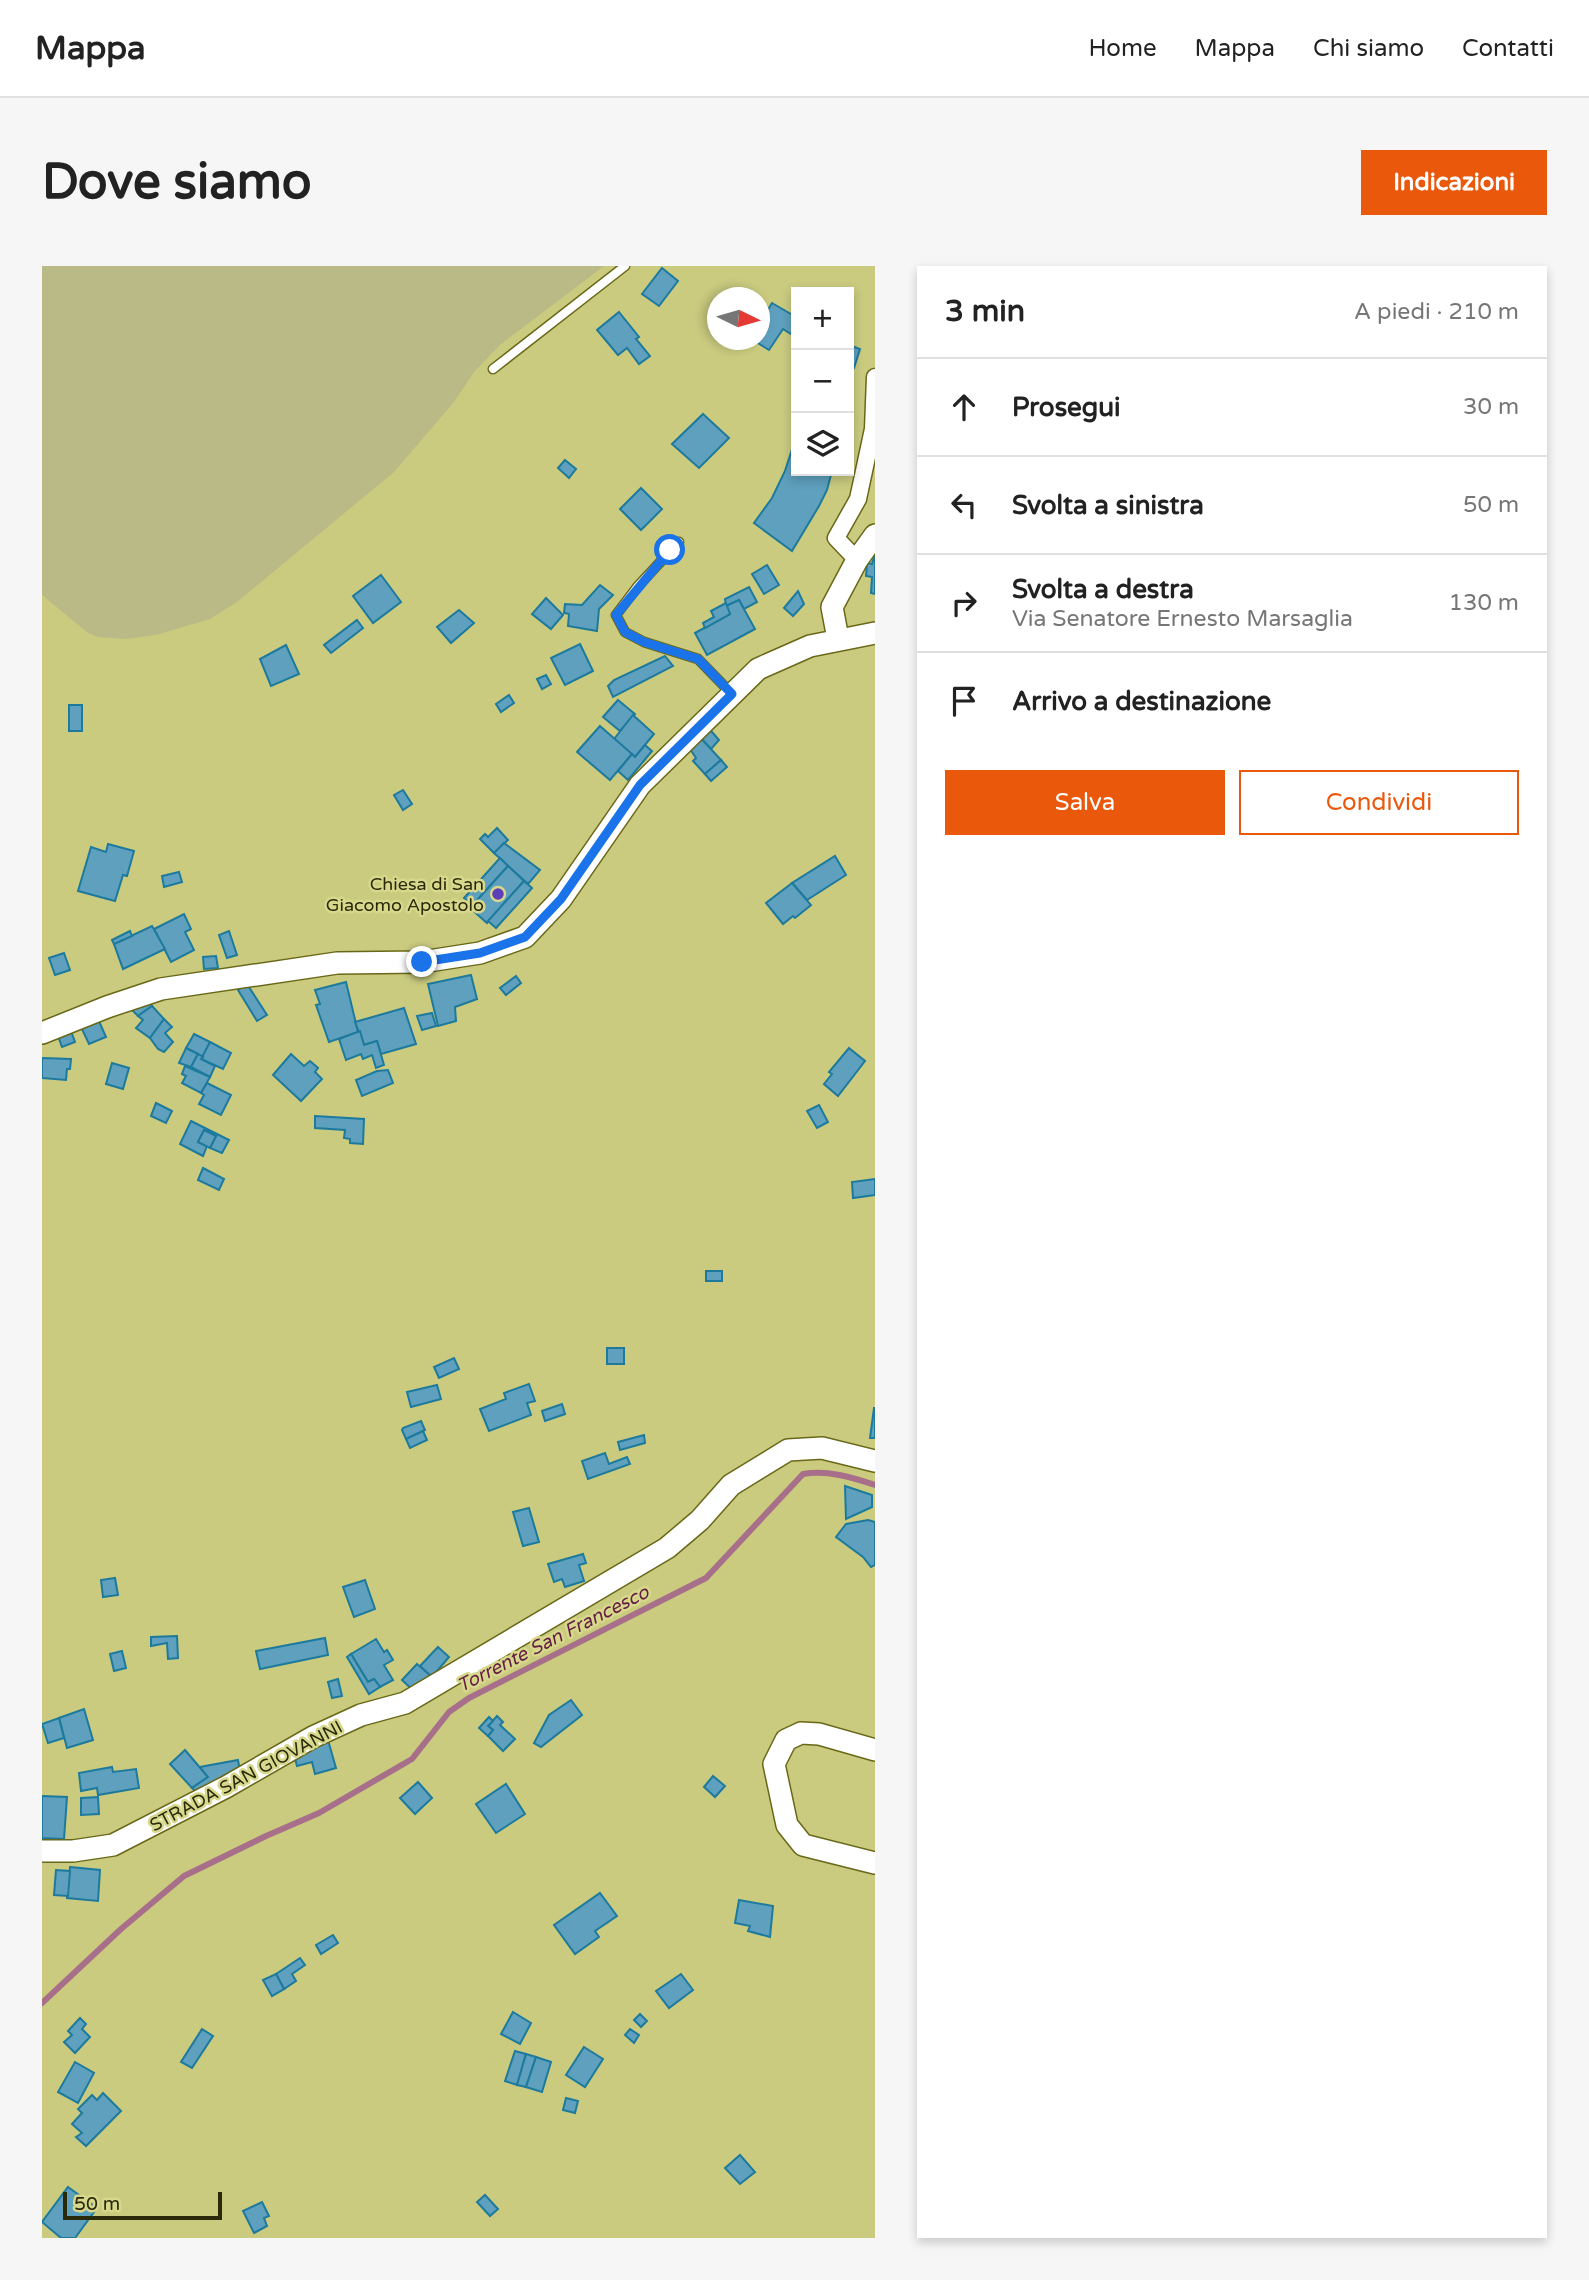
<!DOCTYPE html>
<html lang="it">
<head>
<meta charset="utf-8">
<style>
  :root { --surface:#fff; --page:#f6f6f6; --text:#222; --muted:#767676; --line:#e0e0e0; --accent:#ea580c }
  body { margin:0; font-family:"Varela Round",sans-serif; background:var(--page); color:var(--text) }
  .controls { position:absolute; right:21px; top:21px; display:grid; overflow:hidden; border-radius:0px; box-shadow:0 4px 10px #0003 }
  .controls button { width:63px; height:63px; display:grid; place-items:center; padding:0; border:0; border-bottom:2px solid var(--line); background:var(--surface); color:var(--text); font:35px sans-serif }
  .compass { position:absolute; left:665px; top:21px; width:63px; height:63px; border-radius:50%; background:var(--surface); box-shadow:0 4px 10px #0003; rotate:95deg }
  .scale { position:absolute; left:21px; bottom:18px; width:159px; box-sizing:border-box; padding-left:7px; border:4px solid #2a2a0a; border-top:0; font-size:19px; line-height:24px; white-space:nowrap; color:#2a2a0a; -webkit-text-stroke:5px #d7d88b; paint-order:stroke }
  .stop { position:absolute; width:21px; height:21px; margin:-16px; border:5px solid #1a73e8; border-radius:50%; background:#fff }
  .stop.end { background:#1a73e8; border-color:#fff; box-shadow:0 2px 7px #0008 }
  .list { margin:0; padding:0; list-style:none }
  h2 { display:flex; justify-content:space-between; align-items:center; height:91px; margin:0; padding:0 28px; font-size:30px }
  h2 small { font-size:23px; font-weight:400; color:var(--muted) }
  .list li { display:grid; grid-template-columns:46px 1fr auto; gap:21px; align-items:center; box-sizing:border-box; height:98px; padding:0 28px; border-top:2px solid var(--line) }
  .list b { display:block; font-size:26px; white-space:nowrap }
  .list p { margin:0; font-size:23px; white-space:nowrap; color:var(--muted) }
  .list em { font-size:23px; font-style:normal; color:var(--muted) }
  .actions { display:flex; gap:14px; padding:21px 28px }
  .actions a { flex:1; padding:16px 0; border:2px solid var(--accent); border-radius:0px; text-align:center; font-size:24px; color:var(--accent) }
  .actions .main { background:var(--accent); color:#fff }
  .icon { flex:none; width:38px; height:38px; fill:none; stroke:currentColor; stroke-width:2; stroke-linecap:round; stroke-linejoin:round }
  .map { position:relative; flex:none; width:833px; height:1972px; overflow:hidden; border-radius:0px }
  header { display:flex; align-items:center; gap:42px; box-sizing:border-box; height:98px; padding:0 35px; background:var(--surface); border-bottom:2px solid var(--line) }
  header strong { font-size:33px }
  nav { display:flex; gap:38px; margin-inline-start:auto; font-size:24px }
  .intro { display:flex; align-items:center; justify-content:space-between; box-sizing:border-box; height:168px; padding:0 42px }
  h1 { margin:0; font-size:49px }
  .button { padding:18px 32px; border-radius:0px; background:var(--accent); color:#fff; font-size:24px; font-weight:700 }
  main { display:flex; gap:42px; padding:0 42px }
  aside { flex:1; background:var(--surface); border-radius:0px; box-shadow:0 4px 10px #0003 }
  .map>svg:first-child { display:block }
  .green { fill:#b9ba85 }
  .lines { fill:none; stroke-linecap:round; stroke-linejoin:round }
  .stream { stroke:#a76f8a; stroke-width:6 }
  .building { fill:#5ea0be; stroke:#1d7a9d; stroke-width:2 }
  .service-casing { stroke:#696818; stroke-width:11 }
  .minor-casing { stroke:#696818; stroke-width:19 }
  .tertiary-casing { stroke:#696818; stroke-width:24 }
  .service { stroke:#fff; stroke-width:8 }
  .minor { stroke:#fff; stroke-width:16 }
  .tertiary { stroke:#fff; stroke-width:21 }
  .route { stroke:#1a73e8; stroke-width:9 }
  .poi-dot { fill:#5d40b8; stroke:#d7d88b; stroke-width:2.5 }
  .labels { text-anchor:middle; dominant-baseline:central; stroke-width:5; stroke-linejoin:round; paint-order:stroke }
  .poi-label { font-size:18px; fill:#2a2a0a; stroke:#d7d88b; text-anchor:end }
  .street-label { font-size:18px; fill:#2a2a0a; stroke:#d7d88b }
  .water-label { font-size:19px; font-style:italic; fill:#641e46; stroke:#d7d88b }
</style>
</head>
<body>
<header>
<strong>Mappa</strong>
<nav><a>Home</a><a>Mappa</a><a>Chi siamo</a><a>Contatti</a></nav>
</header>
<div class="intro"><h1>Dove siamo</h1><a class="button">Indicazioni</a></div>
<main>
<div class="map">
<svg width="833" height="1972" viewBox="0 0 833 1972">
  <rect width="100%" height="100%" fill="#cacb7f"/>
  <!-- green -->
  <path class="green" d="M0,0H562L459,78L432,106L412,136L352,206L195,336L168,353L114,369L84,373L56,371L46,367L0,329Z"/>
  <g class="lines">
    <!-- stream -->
    <path class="stream" d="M0,1737L79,1663L142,1610L224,1570L277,1547L370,1493L407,1446L427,1432L664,1312L761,1208C786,1204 809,1211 833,1219"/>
  </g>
  <!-- building -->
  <g class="building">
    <path d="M620,2L636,15L617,40L600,28Z"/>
    <path d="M730,37L754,51V65L752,70L741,63L727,84L711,74H718V57Z"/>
    <path d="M577,46L597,71L594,73L608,90L597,98L585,82L576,89L555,64Z"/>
    <path d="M807,79L818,83L812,102L807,100Z"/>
    <path d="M661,148L687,172L657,202L630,178Z"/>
    <path d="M754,171V205H790L785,224L777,240L750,285L712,257L730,232L743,205Z"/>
    <path d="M523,194L534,203L527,212L516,202Z"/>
    <path d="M599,222L620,243L599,264L578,243Z"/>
    <path d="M833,287V328L829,327L830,311L824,310L825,297L830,298Z"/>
    <path d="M725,299L737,319L722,328L710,308Z"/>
    <path d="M339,309L359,336L331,357L311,330Z"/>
    <path d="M558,319L571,329L557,343L555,365L526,360L527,348L522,347L523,338L540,339Z"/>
    <path d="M707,321L715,336L702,343L697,334L684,340L683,333Z"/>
    <path d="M756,325L762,338L751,350L742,342Z"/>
    <path d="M504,332L521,349L509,363L490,348Z"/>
    <path d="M697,334L713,363L665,389L653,367L688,348L684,340Z"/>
    <path d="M684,337L688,348L663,362L661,357L672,351L669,345Z"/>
    <path d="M417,344L432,357L409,377L395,361Z"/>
    <path d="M315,354L321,362L289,387L282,379Z"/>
    <path d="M538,378L551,405L523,419L509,392Z"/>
    <path d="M244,379L257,408L229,420L218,393Z"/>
    <path d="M623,390L631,400L571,431L566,420L572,414Z"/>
    <path d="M504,409L509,418L500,423L495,413Z"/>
    <path d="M467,429L472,437L459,446L454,438Z"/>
    <path d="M576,434L593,448L578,465L561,451Z"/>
    <rect x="27" y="439" width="13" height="26"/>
    <path d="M591,449L612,468L593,491L572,473Z"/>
    <path d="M664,459L677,474L669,483L655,468Z"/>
    <path d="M558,460L590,488L568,514L535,486Z"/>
    <path d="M655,468L679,494L663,508L651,495L654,492L646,480Z"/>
    <path d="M603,479L610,485L586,514L576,505L590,488L593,491Z"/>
    <path d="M679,494L685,501L669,515L663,508Z"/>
    <path d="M361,524L370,538L361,544L352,529Z"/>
    <path d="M455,562L466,574L452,587L438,573L443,568L446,571Z"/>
    <path d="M462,577L498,604L486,618L452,587Z"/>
    <path d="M66,578L92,585L85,610L81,609L73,635L36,625L49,581L64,586Z"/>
    <path d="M793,590L804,609L765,634L750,617Z"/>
    <path d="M458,592L466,600L430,640L422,632Z"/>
    <path d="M466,600L482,615L445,657L428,642Z"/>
    <path d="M137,606L140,616L122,621L120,610Z"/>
    <path d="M482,615L490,622L454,662L446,655Z"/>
    <path d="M750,617L769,639L753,652L751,650L741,658L724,637Z"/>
    <path d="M142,648L149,663L143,666L152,684L129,696L112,663Z"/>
    <path d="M110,660L123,683L81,703L72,678Z"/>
    <path d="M88,665L90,670L72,678L70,674Z"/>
    <path d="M187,665L195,689L185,692L177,669Z"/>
    <path d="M22,687L28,704L13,709L7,692Z"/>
    <path d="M174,690L176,702L162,703L161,691Z"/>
    <path d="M429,709L435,733L413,741L414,755L396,760L386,718Z"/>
    <path d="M474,710L479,717L464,729L458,722Z"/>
    <path d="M304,716L316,766L287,776L274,739L278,738L273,724Z"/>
    <path d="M205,718L225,749L215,755L196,724Z"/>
    <path d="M108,737L110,740L96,750L88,742Z"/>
    <path d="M110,740L122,753L108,772L94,762L101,754L96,750Z"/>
    <path d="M362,742L374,778L339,788L335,775L322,779L313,756Z"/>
    <path d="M390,747L394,760L380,764L375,750Z"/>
    <path d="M56,753L64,771L47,778L39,761Z"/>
    <path d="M122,753L130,761L123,767L131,776L122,786L116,783L108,772Z"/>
    <path d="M29,765L33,776L20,781L16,770Z"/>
    <path d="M318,765L322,779L335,775L342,799L334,802L330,789L321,793L319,788L304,794L297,773Z"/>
    <path d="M152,768L168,776L161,791L144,782Z"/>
    <path d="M168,776L189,787L181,803L159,793Z"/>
    <path d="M144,782L156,788L149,801L137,797Z"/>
    <path d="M807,782L823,795L796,830L782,818L790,808L787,806Z"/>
    <path d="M156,788L161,791L159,793L173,800L168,811L149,801Z"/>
    <path d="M249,788L262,800L268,795L276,802L273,806L280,813L259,835L231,809Z"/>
    <path d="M0,792L29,793L28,803H25L24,814L0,812Z"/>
    <path d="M70,797L87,802L81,823L64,818Z"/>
    <path d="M143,800L168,811L159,827L140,817L144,810L140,808Z"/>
    <path d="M346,804L351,817L320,830L314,814L335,805Z"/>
    <path d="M165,817L189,829L179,849L157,838L162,829L159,827Z"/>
    <path d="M114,837L130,845L124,857L109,850Z"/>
    <path d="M777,839L786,856L775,862L765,845Z"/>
    <path d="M273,850L322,853L321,878L308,877V873L302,872L303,864L273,862Z"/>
    <path d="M149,855L187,874L180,887L168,882L174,870L162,864L156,876L165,880L161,890L138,878Z"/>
    <path d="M162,864L174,870L168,882L156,876Z"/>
    <path d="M161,902L182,913L177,924L156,914Z"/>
    <path d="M833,913V929L811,932L810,916Z"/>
    <rect x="664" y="1005" width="16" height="10"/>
    <rect x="565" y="1082" width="17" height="16"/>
    <path d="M412,1092L417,1103L397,1112L392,1101Z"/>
    <path d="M487,1118L493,1135L485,1137L489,1149L447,1165L438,1143L464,1133L462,1127Z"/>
    <path d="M395,1119L399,1133L369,1141L365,1126Z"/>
    <path d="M520,1138L523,1148L503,1155L500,1145Z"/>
    <path d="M832,1142H833V1172H828Z"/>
    <path d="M379,1155L383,1164L364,1173L360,1164L361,1162Z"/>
    <path d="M381,1165L385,1174L368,1182L364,1173Z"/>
    <path d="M602,1169L603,1177L578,1184L576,1176Z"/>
    <path d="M563,1187L567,1198L585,1191L588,1198L546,1213L540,1195Z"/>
    <path d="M803,1220L830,1229V1241L804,1253Z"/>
    <path d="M487,1242L497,1276L481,1280L471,1246Z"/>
    <path d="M826,1254L833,1256V1299L829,1301L821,1291L794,1271L804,1258Z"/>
    <path d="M541,1288L544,1297L537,1299L542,1315L523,1321L520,1313L512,1316L506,1298Z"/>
    <path d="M73,1312L76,1329L61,1331L59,1314Z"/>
    <path d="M323,1314L333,1343L312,1351L301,1321Z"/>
    <path d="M135,1370L136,1392L126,1393L125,1377L109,1380V1371Z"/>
    <path d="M283,1372L286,1389L218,1403L214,1385Z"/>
    <path d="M334,1373L342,1386L345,1384L351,1394L342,1399L351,1414L338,1421L332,1413L326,1416L309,1388Z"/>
    <path d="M396,1381L407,1391L390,1411L378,1400Z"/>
    <path d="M80,1385L84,1402L72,1405L68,1388Z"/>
    <path d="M309,1388L326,1416L332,1413L338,1421L327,1428L305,1391Z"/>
    <path d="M375,1398L390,1411L374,1427L360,1414Z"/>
    <path d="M296,1413L300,1430L290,1432L286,1416Z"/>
    <path d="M529,1434L540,1449L499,1481L492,1477L507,1449Z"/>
    <path d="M42,1443L51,1474L25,1482L17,1452Z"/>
    <path d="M455,1450L461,1456L458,1459L473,1473L461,1485L446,1470L451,1464L446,1460Z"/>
    <path d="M447,1451L451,1455L446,1460L451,1464L446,1470L437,1462Z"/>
    <path d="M17,1452L22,1472L6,1477L0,1458Z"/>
    <path d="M286,1474L294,1502L273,1508L270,1496L255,1500L252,1489Z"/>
    <path d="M143,1484L166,1511L150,1522L128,1498Z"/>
    <path d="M196,1494L198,1505L157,1529L150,1522L166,1511L158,1501Z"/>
    <path d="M70,1501L71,1506L94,1503L97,1522L56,1529L55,1522L39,1525L37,1507Z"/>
    <path d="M671,1510L683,1520L673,1531L662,1521Z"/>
    <path d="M376,1516L390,1532L373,1548L358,1532Z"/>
    <path d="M464,1518L483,1548L454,1567L434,1538Z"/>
    <path d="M0,1530L25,1531L22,1573L0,1572Z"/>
    <path d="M56,1531L57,1548L39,1549V1532Z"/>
    <path d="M28,1601L58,1604L56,1635L25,1632Z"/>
    <path d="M14,1604L28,1605L26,1630L12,1629Z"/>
    <path d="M558,1627L575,1650L553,1665L557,1671L533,1688L512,1659Z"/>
    <path d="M697,1634L731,1640L728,1671L706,1665L708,1660L693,1657Z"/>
    <path d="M291,1669L296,1677L279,1688L274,1679Z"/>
    <path d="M258,1692L263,1699L250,1708L254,1715L242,1723L234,1708Z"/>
    <path d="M234,1708L242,1723L230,1730L221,1714Z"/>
    <path d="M639,1708L651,1724L627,1742L614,1725Z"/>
    <path d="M471,1746L489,1757L478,1778L459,1768Z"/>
    <path d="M598,1748L605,1755L599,1761L592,1754Z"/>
    <path d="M38,1752L44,1758L40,1763L48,1771L33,1787L22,1776L30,1769L26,1765Z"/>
    <path d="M160,1763L171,1770L150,1802L139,1796Z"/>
    <path d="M588,1763L597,1769L592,1777L583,1769Z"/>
    <path d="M542,1781L561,1793L543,1821L524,1809Z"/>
    <path d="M473,1785L484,1788L475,1819L463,1815Z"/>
    <path d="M484,1788L494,1791L484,1821L475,1819Z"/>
    <path d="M494,1791L509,1796L500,1826L484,1821Z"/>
    <path d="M33,1796L52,1807L36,1837L16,1826Z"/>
    <path d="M61,1827L79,1845L44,1880L34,1871L40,1867L30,1858L40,1847L36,1843L50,1829L55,1834Z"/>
    <path d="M524,1832L536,1835L533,1847L521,1844Z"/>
    <path d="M698,1889L713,1906L698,1918L683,1902Z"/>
    <path d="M26,1921L55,1942L33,1972H19L0,1956Z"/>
    <path d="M443,1929L456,1943L448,1950L435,1936Z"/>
    <path d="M220,1936L227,1950L222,1952L225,1960L212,1967L201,1945Z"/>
  </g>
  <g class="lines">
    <!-- service casing -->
    <g class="service-casing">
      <g id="service">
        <path d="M451,103L583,0"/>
        <path d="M637,276L596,320L574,349L583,366L602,376L656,393L690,428"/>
      </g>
    </g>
    <!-- minor casing -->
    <g class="minor-casing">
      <path id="minor" d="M815,294L794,272L816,233L831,163L833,111"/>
    </g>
    <!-- tertiary casing -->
    <g class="tertiary-casing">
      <g id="tertiary">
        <path d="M796,373L790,341L815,294L833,269"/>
        <path d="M0,767L65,741L119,723L295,697L380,696L438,687L483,671L519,633L598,519L716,403L768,380L833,367"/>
        <path d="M833,1484L777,1468L759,1467L744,1474L732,1498L745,1559L761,1579L833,1597"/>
        <path d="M0,1585H31L71,1579L184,1521L271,1471L319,1449L363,1437L625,1282L658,1254L689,1219L746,1184L780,1182L833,1195"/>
      </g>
    </g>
    <!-- service -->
    <use href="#service" class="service"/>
    <!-- minor -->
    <use href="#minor" class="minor"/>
    <!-- tertiary -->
    <use href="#tertiary" class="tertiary"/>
  </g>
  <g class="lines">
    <!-- route -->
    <path class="route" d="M380,696L438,687L483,671L519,633L598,519L690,428L656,393L602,376L583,366L574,349L628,284"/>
  </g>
  <!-- markers -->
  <circle class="poi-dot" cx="456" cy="628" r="7"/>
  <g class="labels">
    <!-- poi labels -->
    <g class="poi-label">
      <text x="442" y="618">Chiesa di San<tspan x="442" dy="21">Giacomo Apostolo</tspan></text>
    </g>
    <!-- street labels -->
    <g class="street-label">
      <text transform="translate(204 1510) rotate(-28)">STRADA SAN GIOVANNI</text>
    </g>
    <!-- water labels -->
    <g class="water-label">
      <text transform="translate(511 1373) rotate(-27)">Torrente San Francesco</text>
    </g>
  </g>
</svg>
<div class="controls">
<button>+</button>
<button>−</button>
<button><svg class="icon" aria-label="layers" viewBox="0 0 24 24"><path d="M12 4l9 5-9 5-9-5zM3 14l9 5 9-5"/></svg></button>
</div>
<svg class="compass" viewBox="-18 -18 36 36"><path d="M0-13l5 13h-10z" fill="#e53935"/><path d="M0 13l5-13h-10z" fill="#767676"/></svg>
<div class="scale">50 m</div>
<div class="stop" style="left:628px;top:284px"></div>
<div class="stop end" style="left:380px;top:696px"></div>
</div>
<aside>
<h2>3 min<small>A piedi · 210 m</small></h2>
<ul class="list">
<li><svg class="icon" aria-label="ahead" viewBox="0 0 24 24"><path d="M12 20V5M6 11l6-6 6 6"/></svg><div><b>Prosegui</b></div><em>30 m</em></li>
<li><svg class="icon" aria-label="left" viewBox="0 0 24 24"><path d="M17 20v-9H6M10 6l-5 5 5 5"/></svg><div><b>Svolta a sinistra</b></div><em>50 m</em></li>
<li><svg class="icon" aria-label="right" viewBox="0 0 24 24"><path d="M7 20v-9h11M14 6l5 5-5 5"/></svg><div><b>Svolta a destra</b><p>Via Senatore Ernesto Marsaglia</p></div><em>130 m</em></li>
<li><svg class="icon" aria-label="arrive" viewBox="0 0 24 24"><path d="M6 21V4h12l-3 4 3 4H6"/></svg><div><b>Arrivo a destinazione</b></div></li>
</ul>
<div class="actions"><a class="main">Salva</a><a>Condividi</a></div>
</aside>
</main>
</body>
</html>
